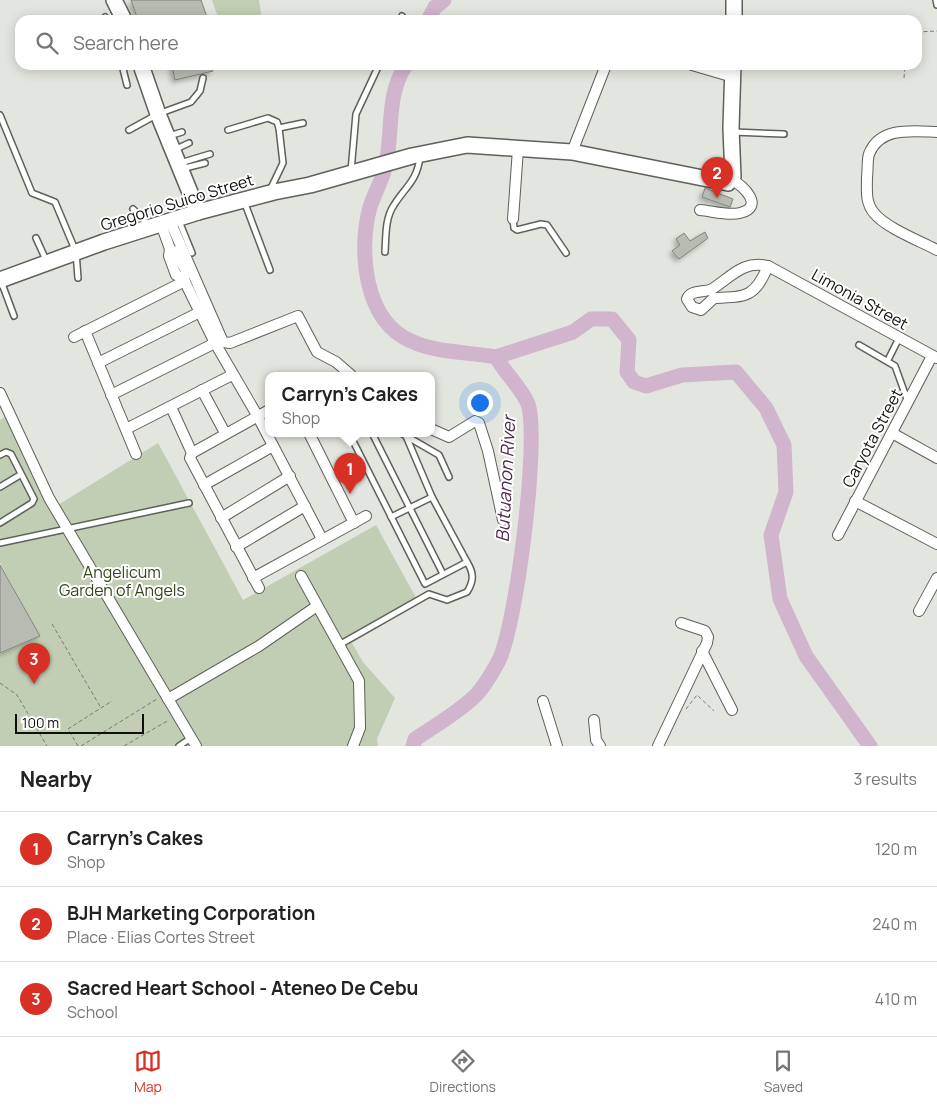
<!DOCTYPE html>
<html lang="en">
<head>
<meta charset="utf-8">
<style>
  :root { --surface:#fff; --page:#f6f6f6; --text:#222; --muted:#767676; --line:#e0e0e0; --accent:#d93025 }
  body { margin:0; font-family:Manrope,sans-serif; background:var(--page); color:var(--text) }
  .scale { position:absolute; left:15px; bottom:12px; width:129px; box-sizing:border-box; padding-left:5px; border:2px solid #0f100d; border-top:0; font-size:14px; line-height:18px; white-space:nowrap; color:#0f100d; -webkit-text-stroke:4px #fff; paint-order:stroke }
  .you { position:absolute; left:479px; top:402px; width:18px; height:18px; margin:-12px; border:4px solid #fff; border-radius:50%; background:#1a73e8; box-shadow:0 0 0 8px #1a73e833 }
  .badge { display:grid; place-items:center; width:32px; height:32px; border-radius:50%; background:var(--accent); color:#fff; font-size:16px; font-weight:700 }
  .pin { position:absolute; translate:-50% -41px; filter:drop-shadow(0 1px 2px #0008) }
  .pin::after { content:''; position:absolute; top:26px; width:18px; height:15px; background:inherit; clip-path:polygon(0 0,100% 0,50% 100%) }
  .popup { position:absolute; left:265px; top:372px; width:170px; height:65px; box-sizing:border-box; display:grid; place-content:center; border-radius:10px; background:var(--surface); filter:drop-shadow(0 1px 4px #0005); font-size:16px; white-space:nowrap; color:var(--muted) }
  .popup b { font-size:19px; color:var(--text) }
  .popup::after { content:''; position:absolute; left:50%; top:100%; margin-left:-10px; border:10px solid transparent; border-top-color:var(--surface) }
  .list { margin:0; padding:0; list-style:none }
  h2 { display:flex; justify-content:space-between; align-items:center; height:65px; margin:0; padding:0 20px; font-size:21px }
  h2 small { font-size:16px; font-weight:400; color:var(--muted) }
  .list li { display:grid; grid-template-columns:32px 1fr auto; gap:15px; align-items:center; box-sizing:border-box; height:75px; padding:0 20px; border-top:1px solid var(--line) }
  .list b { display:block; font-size:19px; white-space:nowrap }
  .list p { margin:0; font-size:16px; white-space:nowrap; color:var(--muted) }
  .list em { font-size:16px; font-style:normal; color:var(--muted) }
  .icon { flex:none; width:28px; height:28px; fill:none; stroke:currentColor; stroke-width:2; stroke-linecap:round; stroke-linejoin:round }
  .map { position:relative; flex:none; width:937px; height:746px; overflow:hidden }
  .search { position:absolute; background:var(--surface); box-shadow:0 2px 12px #0003; left:15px; right:15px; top:15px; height:55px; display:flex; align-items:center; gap:12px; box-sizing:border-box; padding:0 18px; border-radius:15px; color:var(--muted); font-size:19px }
  .sheet { height:290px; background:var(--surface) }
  nav { display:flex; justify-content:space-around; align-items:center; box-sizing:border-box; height:70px; border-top:1px solid var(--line); background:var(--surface); font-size:14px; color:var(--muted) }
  nav a { display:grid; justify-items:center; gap:2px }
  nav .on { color:var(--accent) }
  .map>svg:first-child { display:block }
  .green { fill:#c2ceb3 }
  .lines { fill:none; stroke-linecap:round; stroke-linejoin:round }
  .river { stroke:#d0b5cd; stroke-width:15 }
  .building { fill:#b7bbb2; stroke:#80847c; filter:url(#shadow) }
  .lane-casing { stroke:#5e615a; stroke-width:8 }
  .street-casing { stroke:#5e615a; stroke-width:12 }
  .secondary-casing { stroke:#5e615a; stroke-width:18 }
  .path { stroke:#787a75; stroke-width:1; stroke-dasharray:4 2.5; stroke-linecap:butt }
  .lane { stroke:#fff; stroke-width:5 }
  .street { stroke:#fff; stroke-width:10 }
  .secondary { stroke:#fff; stroke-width:15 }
  .labels { text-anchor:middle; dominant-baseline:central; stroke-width:4; stroke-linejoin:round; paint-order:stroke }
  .street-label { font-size:16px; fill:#0f100d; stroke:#fff }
  .park-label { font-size:16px; fill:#344616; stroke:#fff }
  .water-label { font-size:18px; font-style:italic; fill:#4e294b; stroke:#fff }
</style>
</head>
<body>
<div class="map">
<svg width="937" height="746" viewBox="0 0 937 746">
  <defs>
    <filter id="shadow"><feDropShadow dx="-3" dy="3" stdDeviation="2.5" flood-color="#0004"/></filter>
  </defs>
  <rect width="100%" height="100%" fill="#e3e6de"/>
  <!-- green -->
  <g class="green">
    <path d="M212,0H259L262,20H219Z"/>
    <path d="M5,417L16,440L25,435L58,505L158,443L243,600L376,525L419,603L352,643L363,662L395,698L377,739L378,746H0V654L40,636L0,563V420Z"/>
  </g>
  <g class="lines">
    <!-- river -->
    <g class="river">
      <path d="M428,20L435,7L444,0"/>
      <path d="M406,65C386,94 393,132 386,164C383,179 375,192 370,207C358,250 364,321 411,341C436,353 469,352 496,357C505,373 522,389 528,404C540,438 516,630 498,662C492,673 483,689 474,697C457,713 435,726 415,739L413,746"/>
      <path d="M496,357L573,332L591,319H612L629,340L627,372L634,382L646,386L682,375L736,372L766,408L784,445L786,492L771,535L780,599L806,656L870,746"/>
    </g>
  </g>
  <!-- building -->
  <g class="building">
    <path d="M131,0H201L208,20H138Z"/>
    <path d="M172,65H211L213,71L175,80Z"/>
    <path d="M705,188L733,199L730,207L702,197Z"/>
    <path d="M705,232L708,238L679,259L672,251L680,245L676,239L684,233L690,241Z"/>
    <path d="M0,565L40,636L0,653Z"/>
  </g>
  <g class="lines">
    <!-- lane casing -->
    <g class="lane-casing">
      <g id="lane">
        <path d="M936,0L937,5"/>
        <path d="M105,17L107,20"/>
        <path d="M400,20L402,16"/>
        <path d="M122,65L127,85"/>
        <path d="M0,115L32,193L55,202L76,252L78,278"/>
        <path d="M279,128L303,123"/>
        <path d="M129,130L158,114L191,102L200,91L203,78"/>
        <path d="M228,130L268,118L277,122L279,128L283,163L272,186L273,189"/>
        <path d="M733,132L784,134"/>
        <path d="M169,136L182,132"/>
        <path d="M174,150L189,143"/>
        <path d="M180,163L210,154"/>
        <path d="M181,169L205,163"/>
        <path d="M351,171L356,114L379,65"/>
        <path d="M244,201L270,270"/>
        <path d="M133,209L149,225"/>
        <path d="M513,219L514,228L517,230L541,224L547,225L566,253"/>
        <path d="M179,221L192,253"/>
        <path d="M36,238L46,260"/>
        <path d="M385,252C386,236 385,218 394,205C406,186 417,181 420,157"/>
        <path d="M1,281L14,316"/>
        <path d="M859,345L895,366L908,402"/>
        <path d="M888,360L899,338"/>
        <path d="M349,433L425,584L467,562L432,497L406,436"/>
        <path d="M372,433L443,574"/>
        <path d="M401,433L439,455L449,477"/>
        <path d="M0,455L6,452L11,454L34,499L32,503L0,523"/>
        <path d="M0,487L20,475"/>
        <path d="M391,517L432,497"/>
        <path d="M0,543L189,503"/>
        <path d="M339,645L429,594L447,600L467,592C474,581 474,573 467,562"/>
        <path d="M179,746L191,738"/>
      </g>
    </g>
    <!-- street casing -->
    <g class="street-casing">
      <g id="street">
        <path d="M692,65L733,77"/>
        <path d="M937,132C913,131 880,126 869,154C867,160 868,170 867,177C867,190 865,202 874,213C886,228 920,241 937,250"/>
        <path d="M572,152L606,65"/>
        <path d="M700,210C712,211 728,216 740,213C765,207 744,186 732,180"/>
        <path d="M513,219L518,149"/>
        <path d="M170,221L223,342L230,343L298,316L317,352L336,362L351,375"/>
        <path d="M161,224L170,249L177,253L187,273L183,278L215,343L257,415L322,539"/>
        <path d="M170,249L169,256L176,275L183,278"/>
        <path d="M714,298L701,310L692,307L687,299C691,289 704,293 712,289C731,277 743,260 768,266L937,358"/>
        <path d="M714,298C747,297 755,297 768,266"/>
        <path d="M85,331L136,454"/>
        <path d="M74,337L185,281"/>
        <path d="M98,363L198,313"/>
        <path d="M202,390L225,433"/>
        <path d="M0,393L49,498L196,746"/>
        <path d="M111,395L215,343"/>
        <path d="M171,407L192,453L190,458L259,588"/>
        <path d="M126,429L232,375"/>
        <path d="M431,429L449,437L475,421L479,423L488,451L503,520"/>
        <path d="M309,433L354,523"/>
        <path d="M892,433L937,458"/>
        <path d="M192,453L269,410"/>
        <path d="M204,485L273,446"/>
        <path d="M855,501L937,544"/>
        <path d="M221,518L290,476"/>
        <path d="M838,535L932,356"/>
        <path d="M236,547L305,506"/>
        <path d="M301,576L359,681L360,728L353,746"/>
        <path d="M253,578L366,516"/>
        <path d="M919,611L937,578"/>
        <path d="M702,651L732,710"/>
        <path d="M168,699L259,646L317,606"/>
        <path d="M543,701L557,746"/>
        <path d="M594,720L596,740L600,746"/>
        <path d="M658,746L707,643L708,637L705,631L681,623"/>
      </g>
    </g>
    <!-- secondary casing -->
    <g class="secondary-casing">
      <g id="secondary">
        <path d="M114,0L124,20"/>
        <path d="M734,20V0"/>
        <path d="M141,65L158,114L198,212"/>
        <path d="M0,280L104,242L198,212L274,192L310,185L412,156L467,145L572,152L728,183L733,177L731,128L733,65"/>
      </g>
    </g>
    <!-- path -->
    <g class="path">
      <path d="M917,32L937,31"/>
      <path d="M904,78L905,65"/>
      <path d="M52,624L101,708"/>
      <path d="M0,683L17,695L47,746"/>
      <path d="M686,709L697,695L714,711"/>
      <path d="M78,746L68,729L112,701"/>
      <path d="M81,746L157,699"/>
      <path d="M124,746L169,720"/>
    </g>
    <!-- lane -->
    <use href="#lane" class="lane"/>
    <!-- street -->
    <use href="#street" class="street"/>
    <!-- secondary -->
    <use href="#secondary" class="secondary"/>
  </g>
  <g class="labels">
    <!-- street labels -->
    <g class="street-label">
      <text transform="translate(177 202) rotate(-17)">Gregorio Suico Street</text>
      <text transform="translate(860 299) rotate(29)">Limonia Street</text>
      <text transform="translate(872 438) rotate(-62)">Caryota Street</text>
    </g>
    <!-- park labels -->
    <g class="park-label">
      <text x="122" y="572">Angelicum<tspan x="122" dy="18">Garden of Angels</tspan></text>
    </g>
    <!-- water labels -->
    <g class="water-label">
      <text transform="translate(505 479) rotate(-87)">Butuanon River</text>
    </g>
  </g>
</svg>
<div class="scale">100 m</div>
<div class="you"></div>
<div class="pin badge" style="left:350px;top:494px">1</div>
<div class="popup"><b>Carryn's Cakes</b>Shop</div>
<div class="pin badge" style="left:717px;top:198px">2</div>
<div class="pin badge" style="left:34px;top:684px">3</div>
<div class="search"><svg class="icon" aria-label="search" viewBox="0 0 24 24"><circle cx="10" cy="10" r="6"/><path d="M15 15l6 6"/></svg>Search here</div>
</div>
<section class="sheet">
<h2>Nearby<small>3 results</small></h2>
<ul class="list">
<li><span class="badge">1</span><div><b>Carryn's Cakes</b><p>Shop</p></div><em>120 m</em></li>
<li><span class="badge">2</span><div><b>BJH Marketing Corporation</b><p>Place · Elias Cortes Street</p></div><em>240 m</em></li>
<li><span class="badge">3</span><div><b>Sacred Heart School - Ateneo De Cebu</b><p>School</p></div><em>410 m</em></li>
</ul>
</section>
<nav>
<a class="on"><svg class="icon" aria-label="map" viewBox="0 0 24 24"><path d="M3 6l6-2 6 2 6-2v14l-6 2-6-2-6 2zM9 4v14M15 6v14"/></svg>Map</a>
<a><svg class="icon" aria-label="directions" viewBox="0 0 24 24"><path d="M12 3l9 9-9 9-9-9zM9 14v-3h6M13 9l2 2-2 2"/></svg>Directions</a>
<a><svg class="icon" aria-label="saved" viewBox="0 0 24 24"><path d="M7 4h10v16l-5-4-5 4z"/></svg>Saved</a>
</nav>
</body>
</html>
